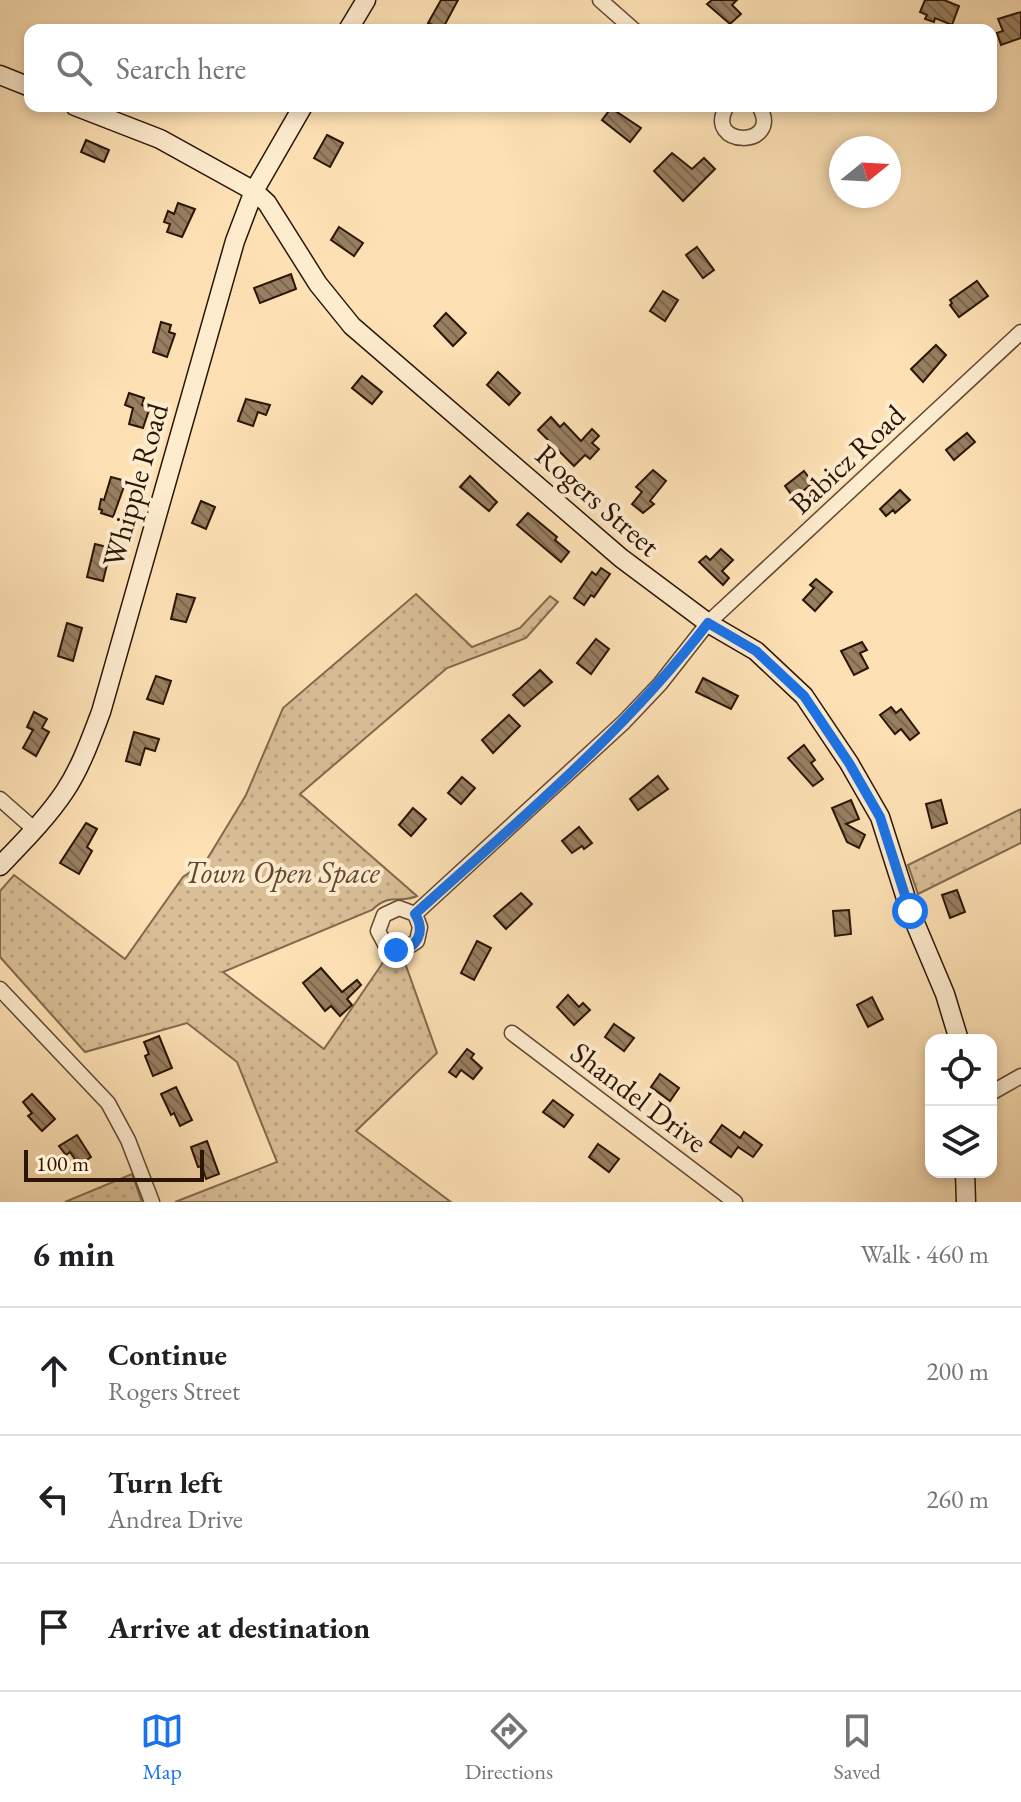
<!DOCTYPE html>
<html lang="en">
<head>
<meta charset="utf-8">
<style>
  :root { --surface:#fff; --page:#f2f2f2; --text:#202124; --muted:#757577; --line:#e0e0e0; --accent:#1a73e8 }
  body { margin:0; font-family:"EB Garamond",serif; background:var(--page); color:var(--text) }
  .controls { position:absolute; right:24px; bottom:24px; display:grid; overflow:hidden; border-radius:16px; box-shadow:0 4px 12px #0003 }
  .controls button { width:72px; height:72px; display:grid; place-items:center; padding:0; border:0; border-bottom:2px solid var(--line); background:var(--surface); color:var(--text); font:40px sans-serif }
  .compass { position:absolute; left:829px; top:136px; width:72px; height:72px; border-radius:50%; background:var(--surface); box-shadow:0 4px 12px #0003; rotate:72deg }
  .scale { position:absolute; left:24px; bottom:20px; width:180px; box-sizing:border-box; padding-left:8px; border:4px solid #2b1505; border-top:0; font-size:22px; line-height:28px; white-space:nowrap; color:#2b1505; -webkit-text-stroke:6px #feeccf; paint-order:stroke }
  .stop { position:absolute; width:24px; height:24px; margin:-18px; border:6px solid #1a73e8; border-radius:50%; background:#fff }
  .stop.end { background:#1a73e8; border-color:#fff; box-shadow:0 2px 8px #0008 }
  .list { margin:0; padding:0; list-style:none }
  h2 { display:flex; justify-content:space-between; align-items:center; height:104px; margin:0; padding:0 32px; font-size:34px }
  h2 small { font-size:26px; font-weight:400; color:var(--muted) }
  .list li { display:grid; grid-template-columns:52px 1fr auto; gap:24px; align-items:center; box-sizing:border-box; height:128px; padding:0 32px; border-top:2px solid var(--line) }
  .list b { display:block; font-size:30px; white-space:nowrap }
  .list p { margin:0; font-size:26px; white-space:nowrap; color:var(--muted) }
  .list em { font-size:26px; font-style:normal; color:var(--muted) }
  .icon { flex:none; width:44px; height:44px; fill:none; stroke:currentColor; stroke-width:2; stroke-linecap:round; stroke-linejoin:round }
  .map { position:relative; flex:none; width:1021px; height:1202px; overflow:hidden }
  .search { position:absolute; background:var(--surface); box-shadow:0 4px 12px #0003; left:24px; right:24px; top:24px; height:88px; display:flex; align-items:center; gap:20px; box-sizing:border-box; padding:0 28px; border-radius:16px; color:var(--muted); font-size:30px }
  .sheet { height:488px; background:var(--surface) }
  nav { display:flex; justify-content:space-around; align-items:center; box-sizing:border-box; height:112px; border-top:2px solid var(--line); background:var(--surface); font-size:22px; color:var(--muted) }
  nav a { display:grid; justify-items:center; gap:4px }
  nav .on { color:var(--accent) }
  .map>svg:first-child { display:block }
  .green { fill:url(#green-dots); stroke:#826a4e; stroke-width:2 }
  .building { fill:url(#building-back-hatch); stroke:#2b1505; stroke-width:2 }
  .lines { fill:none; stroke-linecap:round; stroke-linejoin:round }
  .street-casing { stroke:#604831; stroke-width:17 }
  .secondary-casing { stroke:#2b1505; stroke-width:21 }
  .street { stroke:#feeccf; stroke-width:14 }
  .secondary { stroke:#feeccf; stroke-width:18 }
  .route { stroke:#1a73e8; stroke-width:10 }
  .labels { text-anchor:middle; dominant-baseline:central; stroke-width:8; stroke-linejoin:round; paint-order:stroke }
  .street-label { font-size:30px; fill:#2b1505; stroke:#feeccf }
  .park-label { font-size:30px; font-style:italic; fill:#5f4831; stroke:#feeccf }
</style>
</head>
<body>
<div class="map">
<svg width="1021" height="1202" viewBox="0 0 1021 1202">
  <defs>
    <pattern id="green-dots" width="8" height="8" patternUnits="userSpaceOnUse" patternTransform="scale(2)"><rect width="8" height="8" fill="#d9be97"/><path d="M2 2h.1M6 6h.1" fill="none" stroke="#baa281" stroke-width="1.8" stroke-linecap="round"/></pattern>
    <pattern id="building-back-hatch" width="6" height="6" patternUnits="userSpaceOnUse" patternTransform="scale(2)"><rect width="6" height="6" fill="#987f61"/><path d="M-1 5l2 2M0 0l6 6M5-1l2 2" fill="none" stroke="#7c674e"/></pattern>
  </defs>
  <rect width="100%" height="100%" fill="#fde1b5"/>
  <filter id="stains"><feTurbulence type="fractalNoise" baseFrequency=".0025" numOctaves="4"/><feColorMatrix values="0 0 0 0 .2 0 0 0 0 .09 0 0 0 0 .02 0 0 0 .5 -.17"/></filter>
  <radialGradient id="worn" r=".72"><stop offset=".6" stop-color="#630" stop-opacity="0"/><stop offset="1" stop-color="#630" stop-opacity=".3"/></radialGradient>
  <!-- green -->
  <g class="green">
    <path d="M416,594L472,647L520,628L550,596L558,602L526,638L447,668L300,794L417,896C400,904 390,892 372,910L223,972L324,1049L386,958L391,961L404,960L437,1053L356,1131L451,1202H175L277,1162L237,1062L187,1023L85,1052L0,957V891L14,875L125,959L183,877L206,861L246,795L283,708Z"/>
    <path d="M1021,809V843L918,894L908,865Z"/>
    <path d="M132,1174L142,1202H65Z"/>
  </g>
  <!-- building -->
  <g class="building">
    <path d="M441,0H458L442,30L428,23Z"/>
    <path d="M712,0H737L732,5L741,14L730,24L707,4Z"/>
    <path d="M925,0H944L959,6L952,25L935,18L934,22L925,19L927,15L920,12Z"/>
    <path d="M1021,12V38L1001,45L997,33L1003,31L998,19Z"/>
    <path d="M611,108L641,128L630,142L602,120Z"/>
    <path d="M327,135L343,143L330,167L314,158Z"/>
    <path d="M86,140L109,150L104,162L81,152Z"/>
    <path d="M672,153L692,169L704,158L715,169L683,201L654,171Z"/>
    <path d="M178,203L195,209L182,237L167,232L170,224L164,222L168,211L174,214Z"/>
    <path d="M339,227L363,243L354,256L331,240Z"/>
    <path d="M697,247L714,270L703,278L686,255Z"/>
    <path d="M291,274L296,289L260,303L254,288Z"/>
    <path d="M977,281L988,296L959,317L950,305L952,303L950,300Z"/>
    <path d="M663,291L678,300L665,321L650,311Z"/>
    <path d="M446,313L466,333L453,346L434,326Z"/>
    <path d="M161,322L171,325L169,332L175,334L167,357L153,352Z"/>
    <path d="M936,345L946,355L923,382L911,369Z"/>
    <path d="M498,372L520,393L509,405L487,385Z"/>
    <path d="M362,376L382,392L372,404L352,388Z"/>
    <path d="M129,393L144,398L142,405L150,407L143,428L129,424L133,408L125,405Z"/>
    <path d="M246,399L270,405L266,415L258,412L253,426L238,421Z"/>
    <path d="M551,417L560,427L564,423L581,441L592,429L599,436L592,443L599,449L590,459L585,455L574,466L538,430Z"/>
    <path d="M967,433L975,442L954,460L946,450Z"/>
    <path d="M653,470L666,481L650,501L654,504L643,513L632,504L642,492L636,487Z"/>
    <path d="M804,471L813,483L794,498L785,486Z"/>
    <path d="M470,476L497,502L489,511L460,487Z"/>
    <path d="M111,477L126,481L113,517L101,513L102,510L99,509L101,499L104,500Z"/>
    <path d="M900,490L910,500L895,513L893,510L886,516L880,509Z"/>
    <path d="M201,501L215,507L206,529L192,523Z"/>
    <path d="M528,513L557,537L555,540L569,552L561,562L517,525Z"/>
    <path d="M95,544L111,548L103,581L87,577Z"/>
    <path d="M721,549L733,560L722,571L729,578L723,585L699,562L706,556L710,560Z"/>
    <path d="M601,568L610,574L594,597L591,595L584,605L574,598L592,572L596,575Z"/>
    <path d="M816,579L832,592L815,611L803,600L814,588L810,585Z"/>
    <path d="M177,594L195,598L186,622L171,619Z"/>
    <path d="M67,623L82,628L73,661L58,656Z"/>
    <path d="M596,639L609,649L591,674L577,663Z"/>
    <path d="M862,642L867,650L860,653L868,668L854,675L841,651Z"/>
    <path d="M540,670L552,682L524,706L513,695Z"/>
    <path d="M156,676L171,681L163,704L147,699Z"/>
    <path d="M703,678L738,696L731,709L696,692Z"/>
    <path d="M891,707L896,713L901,709L919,733L910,740L901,729L895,734L880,715Z"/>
    <path d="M34,712L47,719L42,728L49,732L36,756L23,748L33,730L27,727Z"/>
    <path d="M509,715L520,726L493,753L482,740Z"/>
    <path d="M134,732L159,739L155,751L145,748L140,765L126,761Z"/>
    <path d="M804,745L815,760L811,763L823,779L813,786L788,758Z"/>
    <path d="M658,776L668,789L638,810L630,799Z"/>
    <path d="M462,777L475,788L461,804L448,793Z"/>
    <path d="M851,800L859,819L846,824L865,835L859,848L847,842L832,808Z"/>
    <path d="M941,800L947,823L932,828L926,804Z"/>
    <path d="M413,808L426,819L411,836L399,825Z"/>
    <path d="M86,823L97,829L87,847L92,851L79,874L60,863Z"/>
    <path d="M579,827L592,843L584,849L582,846L572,853L562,841Z"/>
    <path d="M957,890L965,912L950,918L942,895Z"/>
    <path d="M521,893L532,904L506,929L494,916Z"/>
    <path d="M849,910L851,934L835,936L833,911Z"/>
    <path d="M477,941L491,948L474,980L461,973Z"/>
    <path d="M321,968L342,992L357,980L361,985L347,999L352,1005L340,1016L331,1006L325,1011L303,983Z"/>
    <path d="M568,995L579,1007L583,1003L590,1010L574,1025L557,1007Z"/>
    <path d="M872,997L883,1019L868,1027L857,1005Z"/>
    <path d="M614,1024L634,1038L624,1051L605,1037Z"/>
    <path d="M159,1036L172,1068L153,1076L145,1056L149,1054L144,1042Z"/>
    <path d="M467,1049L474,1054L471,1058L482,1068L473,1079L461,1070L456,1077L449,1072Z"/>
    <path d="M660,1074L679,1088L670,1101L651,1087Z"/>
    <path d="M176,1087L192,1120L180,1126L174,1113L171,1115L161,1094Z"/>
    <path d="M32,1094L55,1119L42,1131L28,1116L32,1113L23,1102Z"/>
    <path d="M553,1100L573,1115L564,1127L543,1112Z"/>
    <path d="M722,1125L740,1138L744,1132L762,1145L753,1157L738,1147L731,1157L710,1142Z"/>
    <path d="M77,1135L91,1157L79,1165L70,1152L66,1155L59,1146Z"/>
    <path d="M207,1141L219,1174L206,1179L202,1166L198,1167L191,1147Z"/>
    <path d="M598,1144L619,1159L609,1172L589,1157Z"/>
  </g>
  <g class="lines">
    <!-- street casing -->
    <g class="street-casing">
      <g id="street">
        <path d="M600,0L634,30"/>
        <path d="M727,106C702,148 784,149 759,106"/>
        <path d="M0,799L34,829"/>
        <path d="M415,914L420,927L417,941L403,950L386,946L378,931L384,915L399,908L415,914L624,722L660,684L708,623L1021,332"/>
        <path d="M0,989L108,1103L128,1140L152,1202"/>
        <path d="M512,1033L735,1202"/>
        <path d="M991,1093L1021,1076"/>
      </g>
    </g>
    <!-- secondary casing -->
    <g class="secondary-casing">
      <g id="secondary">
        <path d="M348,30L366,0"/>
        <path d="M0,75L30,87"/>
        <path d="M75,106L160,139L254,191L267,203L318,284L352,326L621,558L708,623L756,651L804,696L849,763L880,817L910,911L945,994L959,1040"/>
        <path d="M0,866C23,842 47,818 65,791C81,767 91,738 101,712L235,241L254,191L303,106"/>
        <path d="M965,1172L966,1202"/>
      </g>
    </g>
    <!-- street -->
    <use href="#street" class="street"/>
    <!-- secondary -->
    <use href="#secondary" class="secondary"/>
  </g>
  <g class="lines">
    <!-- route -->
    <path class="route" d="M396,950C417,950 426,932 415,914C517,822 624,733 708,623L756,651L804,696L849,763L880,817L910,911"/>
  </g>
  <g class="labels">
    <!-- street labels -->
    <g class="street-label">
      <text transform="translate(847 459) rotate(-43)">Babicz Road</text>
      <text transform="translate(135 485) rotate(-74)">Whipple Road</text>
      <text transform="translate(598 500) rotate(41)">Rogers Street</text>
      <text transform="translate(639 1097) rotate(37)">Shandel Drive</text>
    </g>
    <!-- park labels -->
    <g class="park-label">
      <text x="282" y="872">Town Open Space</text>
    </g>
  </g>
  <rect width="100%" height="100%" filter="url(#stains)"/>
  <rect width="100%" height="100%" fill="url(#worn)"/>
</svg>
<div class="controls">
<button><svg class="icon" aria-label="locate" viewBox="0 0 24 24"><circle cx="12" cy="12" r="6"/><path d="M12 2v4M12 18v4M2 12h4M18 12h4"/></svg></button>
<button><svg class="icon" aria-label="layers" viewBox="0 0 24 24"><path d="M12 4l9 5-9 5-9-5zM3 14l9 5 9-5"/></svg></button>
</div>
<svg class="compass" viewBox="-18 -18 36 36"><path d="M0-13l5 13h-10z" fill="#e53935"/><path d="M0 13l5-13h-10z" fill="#757577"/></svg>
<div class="scale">100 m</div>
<div class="stop" style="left:910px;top:911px"></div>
<div class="stop end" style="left:396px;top:950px"></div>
<div class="search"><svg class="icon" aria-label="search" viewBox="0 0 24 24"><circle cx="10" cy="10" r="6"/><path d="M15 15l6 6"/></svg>Search here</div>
</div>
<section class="sheet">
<h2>6 min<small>Walk · 460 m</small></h2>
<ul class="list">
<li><svg class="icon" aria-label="ahead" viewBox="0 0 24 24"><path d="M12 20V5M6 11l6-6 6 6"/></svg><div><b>Continue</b><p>Rogers Street</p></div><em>200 m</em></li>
<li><svg class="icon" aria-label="left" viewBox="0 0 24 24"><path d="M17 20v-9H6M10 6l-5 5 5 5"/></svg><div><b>Turn left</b><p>Andrea Drive</p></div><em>260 m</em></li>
<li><svg class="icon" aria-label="arrive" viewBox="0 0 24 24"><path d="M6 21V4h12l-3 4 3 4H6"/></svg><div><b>Arrive at destination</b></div></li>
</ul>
</section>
<nav>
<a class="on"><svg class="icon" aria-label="map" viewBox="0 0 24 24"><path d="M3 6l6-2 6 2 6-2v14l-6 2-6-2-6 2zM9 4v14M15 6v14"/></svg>Map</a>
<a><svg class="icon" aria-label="directions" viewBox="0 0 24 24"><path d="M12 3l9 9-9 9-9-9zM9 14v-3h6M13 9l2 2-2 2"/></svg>Directions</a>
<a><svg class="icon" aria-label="saved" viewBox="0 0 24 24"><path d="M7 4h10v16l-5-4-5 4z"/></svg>Saved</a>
</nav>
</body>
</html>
